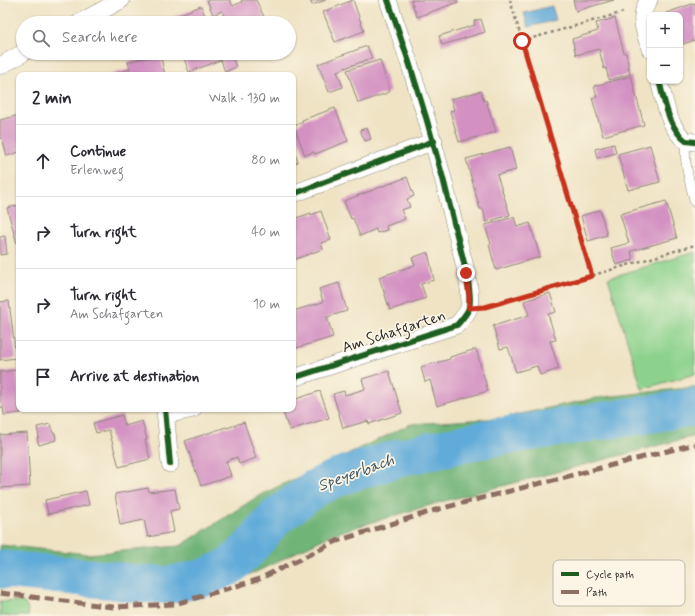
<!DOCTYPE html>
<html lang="en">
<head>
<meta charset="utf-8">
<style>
  :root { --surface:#fff; --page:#f7f7f7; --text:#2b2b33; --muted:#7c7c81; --line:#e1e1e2 }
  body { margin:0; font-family:Mynerve,sans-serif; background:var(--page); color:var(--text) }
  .controls { position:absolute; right:12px; top:12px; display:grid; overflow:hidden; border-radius:8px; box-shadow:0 1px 3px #0004 }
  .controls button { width:36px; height:36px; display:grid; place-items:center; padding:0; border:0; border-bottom:1px solid var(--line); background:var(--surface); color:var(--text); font:20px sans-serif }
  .stop { position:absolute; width:12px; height:12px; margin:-9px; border:3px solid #c8321e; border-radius:50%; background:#fff }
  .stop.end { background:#c8321e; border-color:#fff; box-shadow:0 1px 4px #0008 }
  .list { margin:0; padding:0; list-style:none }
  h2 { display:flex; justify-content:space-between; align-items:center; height:52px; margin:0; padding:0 16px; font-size:17px }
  h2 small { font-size:13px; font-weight:400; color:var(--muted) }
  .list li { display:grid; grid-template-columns:26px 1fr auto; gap:12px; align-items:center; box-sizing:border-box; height:72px; padding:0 16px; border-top:1px solid var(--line) }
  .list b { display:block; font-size:15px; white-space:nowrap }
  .list p { margin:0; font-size:13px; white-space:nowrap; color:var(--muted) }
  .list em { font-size:13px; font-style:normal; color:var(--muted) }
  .icon { flex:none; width:22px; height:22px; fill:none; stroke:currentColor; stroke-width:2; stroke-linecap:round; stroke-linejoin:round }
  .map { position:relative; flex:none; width:695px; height:616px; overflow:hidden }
  .search { position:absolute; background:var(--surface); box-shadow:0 1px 3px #0004; left:16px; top:16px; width:280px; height:44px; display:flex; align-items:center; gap:10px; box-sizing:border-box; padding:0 14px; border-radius:22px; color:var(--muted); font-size:15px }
  .panel { position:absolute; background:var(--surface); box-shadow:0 1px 3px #0004; left:16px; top:72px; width:280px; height:340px; border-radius:8px }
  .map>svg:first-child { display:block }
  .green { fill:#8cd28d; stroke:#5c7e5c }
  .forest { fill:#71b478; stroke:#4e7052 }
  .water { fill:#61abd9; stroke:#466b82 }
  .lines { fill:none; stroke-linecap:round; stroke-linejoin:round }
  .river { stroke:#61abd9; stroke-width:38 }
  .building { fill:#d391c2 }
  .lane-casing { stroke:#8d8778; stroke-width:10 }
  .street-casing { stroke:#8d8778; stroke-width:18 }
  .path { stroke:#8d8778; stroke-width:2.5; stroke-dasharray:3 3; stroke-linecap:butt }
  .lane { stroke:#fff; stroke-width:9 }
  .street { stroke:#fff; stroke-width:17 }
  .quiet { stroke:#8d6e63; stroke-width:5; stroke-dasharray:10 5; stroke-linecap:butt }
  .cycleway-casing { stroke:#fcf5e5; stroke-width:8 }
  .cycleway { stroke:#1b5e20; stroke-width:6 }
  .route { stroke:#c8321e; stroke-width:5 }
  .labels { text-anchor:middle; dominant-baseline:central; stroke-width:3.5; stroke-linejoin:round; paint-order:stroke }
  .street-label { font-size:15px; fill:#2b2b2b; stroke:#fcf5e5 }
  .water-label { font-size:16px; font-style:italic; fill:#3e5868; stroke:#fcf5e5 }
  .key { fill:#fcf5e5; stroke:#bdb8ad; stroke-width:1 }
  .key-label { font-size:11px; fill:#2b2b2b }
</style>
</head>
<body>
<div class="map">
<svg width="695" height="616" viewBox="0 0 695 616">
  <rect width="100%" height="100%" fill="#fcf5e5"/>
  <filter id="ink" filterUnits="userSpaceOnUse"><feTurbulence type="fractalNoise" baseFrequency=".025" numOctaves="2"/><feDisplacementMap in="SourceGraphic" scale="8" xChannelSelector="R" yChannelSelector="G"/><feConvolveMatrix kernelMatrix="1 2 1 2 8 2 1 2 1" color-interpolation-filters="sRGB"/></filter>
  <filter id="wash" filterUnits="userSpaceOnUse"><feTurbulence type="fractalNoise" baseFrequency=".012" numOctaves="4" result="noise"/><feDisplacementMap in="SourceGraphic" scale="16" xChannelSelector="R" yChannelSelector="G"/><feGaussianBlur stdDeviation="0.9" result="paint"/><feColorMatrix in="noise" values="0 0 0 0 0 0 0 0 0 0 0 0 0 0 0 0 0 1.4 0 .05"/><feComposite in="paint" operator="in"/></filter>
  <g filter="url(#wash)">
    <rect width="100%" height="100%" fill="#efe3c4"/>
    <!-- green -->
    <g class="green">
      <path d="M695,252V374L642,389L608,278Z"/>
      <path d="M0,601L23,602L27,607L29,616H0Z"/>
    </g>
    <!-- forest -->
    <path class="forest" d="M695,387V436L437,503L333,534L254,573L176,596L106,598L0,584V545L88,554L180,546L260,495L411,424L501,418L596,398Z"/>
    <!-- water -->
    <path class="water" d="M552,6L556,20L528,27L524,13Z"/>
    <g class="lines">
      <!-- river -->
      <path class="river" d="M0,569L110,580L137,584L169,585L203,578L229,567L247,551L276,517L315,488L341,476L402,457L490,438L695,407"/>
    </g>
    <g id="blocks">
      <!-- building -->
      <g class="building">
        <path d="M207,0H230L233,6L242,2L241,0H256L267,23H227L222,11L213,15Z"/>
        <path d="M310,0H326L312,5Z"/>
        <path d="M353,0L364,31L335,42L323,12Z"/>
        <path d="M411,0H457L458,2L417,17Z"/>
        <path d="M573,0H614L576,11Z"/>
        <path d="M695,3V40L680,45V15H666V13Z"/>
        <path d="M201,6L208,23H170L168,19Z"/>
        <path d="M615,18L624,53H626L630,74L609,80L606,68L604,69L599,49L576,55L572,39L598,31L596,23Z"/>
        <path d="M481,19L485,32L442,45L439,36L475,25L474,21Z"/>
        <path d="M367,46L372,58L337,71L343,87L329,92L318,64Z"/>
        <path d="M182,53H231L236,67L225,72L221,60L189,72Z"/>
        <path d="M160,54L165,75H109L130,69L128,62Z"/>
        <path d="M380,60L390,92L358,103L347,70Z"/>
        <path d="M631,76L644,125L603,136L592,98L597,97L594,86Z"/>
        <path d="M481,91L484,101L486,100L496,132L459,142L450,111L454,110L451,99Z"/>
        <path d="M335,108L348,141L315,154L314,152L305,155L294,126L303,122L302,120Z"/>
        <path d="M19,115V152L7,156L2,138H0V120Z"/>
        <path d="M367,128L371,139L365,141L360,130Z"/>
        <path d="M614,144L616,153L597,158L595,149Z"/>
        <path d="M650,145L660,182L628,190L618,154Z"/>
        <path d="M510,147L516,170L497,175L510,215L486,222L483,209H480L466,159Z"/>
        <path d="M293,148L298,162L293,164Z"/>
        <path d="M407,177L414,196L407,199L410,207L401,210L405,219L386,226L387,230L377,233L376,229L360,236L353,218L351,219L344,201Z"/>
        <path d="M666,201L677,238L631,251L633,260L616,265L611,248L629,243L620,214Z"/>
        <path d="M19,205V243L17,244L7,208Z"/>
        <path d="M600,210L607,235L588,241L581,216Z"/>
        <path d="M321,211L331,240L321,243L323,249L293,260V219L311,213V215Z"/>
        <path d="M514,217L517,227L530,223L540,257L496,270L489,245L491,244L485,225Z"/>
        <path d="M5,236L7,254L0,255V237Z"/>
        <path d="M428,252L434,280L421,284L426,298L390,310L379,277L415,265L412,258Z"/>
        <path d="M339,283L347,311L327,317L333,337L293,349V311L323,302L319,289Z"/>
        <path d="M550,293L556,312L548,314L556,340L550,341L559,369L540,375L537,366L516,372L508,347L500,349L493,326L529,315L524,301Z"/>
        <path d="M9,301L16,358L0,360V302Z"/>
        <path d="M476,349L488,391L437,406L430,380L425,382L421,367L450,359V357Z"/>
        <path d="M17,370L19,409H21V413L4,415L3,407L0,408V372Z"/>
        <path d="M389,371L402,413L369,424L368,421L343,428L333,394L344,391L345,395L365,389L362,379Z"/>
        <path d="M320,391L329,418L289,430L282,409H293V400Z"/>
        <path d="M122,415L125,426L142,421L147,440H145L150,459L119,467L109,430L96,433L93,423Z"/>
        <path d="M244,422L256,458L239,464L237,457L226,461L231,476L201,486L185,441L226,427L227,428Z"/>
        <path d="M50,424L53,433H55L56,440L39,445L37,438L39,437L37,427Z"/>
        <path d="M27,433L30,486L0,488V435Z"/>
        <path d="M148,488L149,492L175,489L179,509L170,511L174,532L148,537L144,520L120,525L115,494Z"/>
        <path d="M86,491L89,505L48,514L45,500Z"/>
      </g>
    </g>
  </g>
  <g filter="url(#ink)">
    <use href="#blocks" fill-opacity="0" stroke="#8d8778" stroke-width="1"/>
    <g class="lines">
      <!-- lane casing -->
      <g class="lane-casing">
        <path id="lane" d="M686,141C683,162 690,183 695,203"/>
      </g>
      <!-- street casing -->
      <g class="street-casing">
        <g id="street">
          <path d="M649,0C637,17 645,31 650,49"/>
          <path d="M79,23L121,0"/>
          <path d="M0,66L23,53"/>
          <path d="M659,81C665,102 668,127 686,141L695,142"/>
          <path d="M293,194L434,141"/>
          <path d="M293,378L457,325C461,320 467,314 469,308C473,291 462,256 458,239C439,157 416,79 388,0"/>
          <path d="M165,409L170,464"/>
          <path d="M166,415L193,409"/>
        </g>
      </g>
      <!-- path -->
      <g class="path">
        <path d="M510,0L592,276"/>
        <path d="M522,41L624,12"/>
        <path d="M489,306L695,245"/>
      </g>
      <!-- lane -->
      <use href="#lane" class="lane"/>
      <!-- street -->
      <use href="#street" class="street"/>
      <!-- quiet -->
      <path class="quiet" d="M0,593L113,607L175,604L257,580L337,541L439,509L695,444"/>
      <!-- cycleway casing -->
      <g class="cycleway-casing">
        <g id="cycleway">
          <path d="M659,81C665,102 668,127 686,141L695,142"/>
          <path d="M293,194L434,141"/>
          <path d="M293,378L457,325C461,320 467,314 469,308C473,291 462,256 458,239C439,157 416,79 388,0"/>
          <path d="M165,409L170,464"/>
        </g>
      </g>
      <!-- cycleway -->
      <use href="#cycleway" class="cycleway"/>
    </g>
  </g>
  <g class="lines" filter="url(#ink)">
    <!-- route -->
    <path class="route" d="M466,273L469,296V308L485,307L592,276L522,41"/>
  </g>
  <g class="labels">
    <!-- street labels -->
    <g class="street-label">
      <text transform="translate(394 332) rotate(-18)">Am Schafgarten</text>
    </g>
    <!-- water labels -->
    <g class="water-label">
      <text transform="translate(356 473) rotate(-20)">Speyerbach</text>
    </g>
  </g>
  <!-- legend -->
  <rect x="553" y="560" width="132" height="46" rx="6" class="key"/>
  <rect x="561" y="572" width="18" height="4" fill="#1b5e20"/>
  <rect x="561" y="590" width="18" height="4" fill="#8d6e63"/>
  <g class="key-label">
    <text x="586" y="578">Cycle path</text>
    <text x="586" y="596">Path</text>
  </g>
</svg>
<div class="controls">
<button>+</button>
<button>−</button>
</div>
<div class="stop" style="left:522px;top:41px"></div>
<div class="stop end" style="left:466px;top:273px"></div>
<div class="search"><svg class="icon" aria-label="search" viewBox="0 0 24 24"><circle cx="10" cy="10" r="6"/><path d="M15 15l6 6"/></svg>Search here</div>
<section class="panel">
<h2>2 min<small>Walk · 130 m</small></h2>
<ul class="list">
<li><svg class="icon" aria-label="ahead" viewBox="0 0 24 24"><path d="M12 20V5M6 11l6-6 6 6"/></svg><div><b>Continue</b><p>Erlenweg</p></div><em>80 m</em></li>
<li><svg class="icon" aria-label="right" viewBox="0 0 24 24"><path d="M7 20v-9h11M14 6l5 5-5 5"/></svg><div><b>Turn right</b></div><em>40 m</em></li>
<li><svg class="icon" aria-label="right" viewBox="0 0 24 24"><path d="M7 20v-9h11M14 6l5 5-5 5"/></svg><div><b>Turn right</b><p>Am Schafgarten</p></div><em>10 m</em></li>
<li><svg class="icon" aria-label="arrive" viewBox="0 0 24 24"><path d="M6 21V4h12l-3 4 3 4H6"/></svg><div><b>Arrive at destination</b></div></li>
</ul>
</section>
</div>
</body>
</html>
